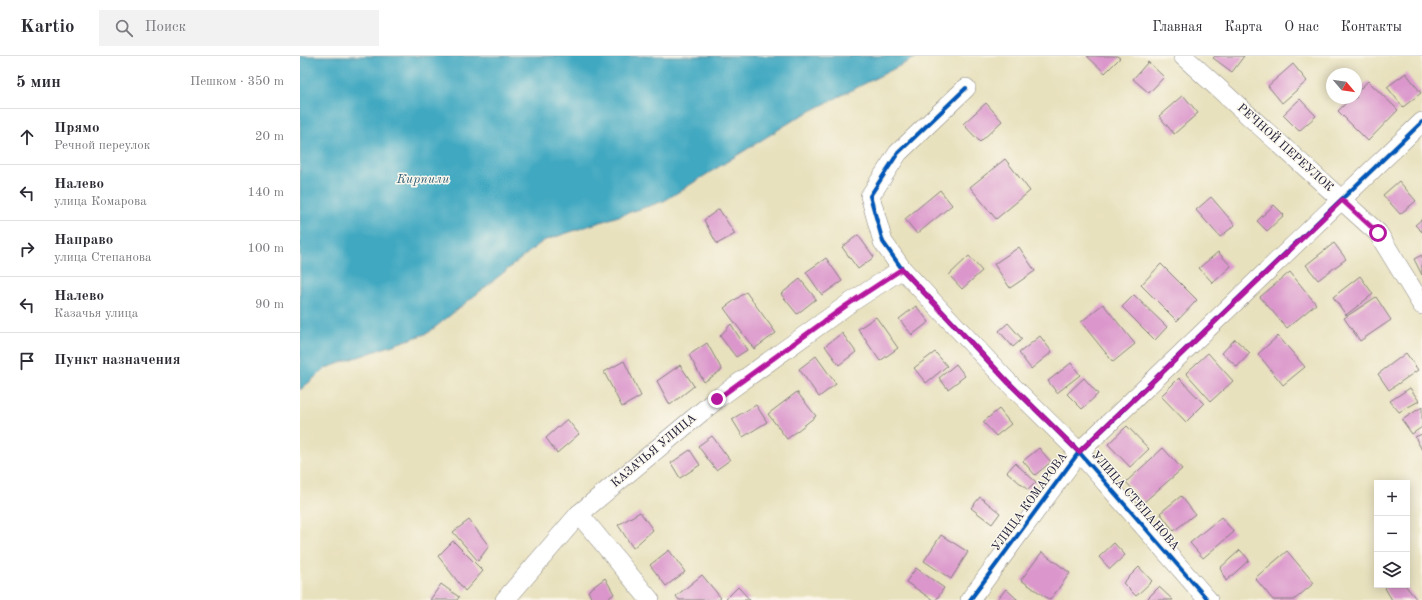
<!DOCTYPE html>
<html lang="ru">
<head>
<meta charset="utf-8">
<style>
  :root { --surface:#fff; --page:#f2f2f3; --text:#2b2b33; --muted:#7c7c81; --line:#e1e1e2 }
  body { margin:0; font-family:"Old Standard TT",serif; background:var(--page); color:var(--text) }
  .controls { position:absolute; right:12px; bottom:12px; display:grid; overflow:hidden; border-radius:0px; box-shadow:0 2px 10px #0003 }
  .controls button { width:36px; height:36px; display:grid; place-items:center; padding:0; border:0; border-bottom:1px solid var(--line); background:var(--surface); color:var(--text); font:20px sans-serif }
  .compass { position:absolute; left:1026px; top:12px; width:36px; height:36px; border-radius:50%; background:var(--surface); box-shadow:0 2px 10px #0003; rotate:119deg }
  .stop { position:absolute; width:12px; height:12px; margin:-9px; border:3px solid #b5179e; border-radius:50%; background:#fff }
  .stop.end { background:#b5179e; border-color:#fff; box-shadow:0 1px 4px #0008 }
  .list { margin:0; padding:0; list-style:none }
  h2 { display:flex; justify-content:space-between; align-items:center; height:52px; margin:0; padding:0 16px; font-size:17px }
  h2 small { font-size:13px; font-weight:400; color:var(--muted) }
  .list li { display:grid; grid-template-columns:26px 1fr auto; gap:12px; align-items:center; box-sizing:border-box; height:56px; padding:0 16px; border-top:1px solid var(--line) }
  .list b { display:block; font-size:15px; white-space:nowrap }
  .list p { margin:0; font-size:13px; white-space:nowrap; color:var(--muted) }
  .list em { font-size:13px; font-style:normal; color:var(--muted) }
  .icon { flex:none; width:22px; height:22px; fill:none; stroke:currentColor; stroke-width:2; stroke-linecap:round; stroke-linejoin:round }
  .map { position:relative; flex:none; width:1122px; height:544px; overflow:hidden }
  header { display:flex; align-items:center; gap:24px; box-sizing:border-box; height:56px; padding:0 20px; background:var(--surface); border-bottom:1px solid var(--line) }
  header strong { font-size:19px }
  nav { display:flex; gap:22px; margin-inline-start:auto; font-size:14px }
  .search { width:280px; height:36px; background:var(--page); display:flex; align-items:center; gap:10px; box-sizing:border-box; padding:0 14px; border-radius:0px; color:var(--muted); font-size:15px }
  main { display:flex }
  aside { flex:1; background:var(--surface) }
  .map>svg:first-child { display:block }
  .water { fill:#41a8c1; stroke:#32657e }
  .building { fill:#db97cc }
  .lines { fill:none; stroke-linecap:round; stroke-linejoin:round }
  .minor-casing { stroke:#85827c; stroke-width:20 }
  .minor { stroke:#fff; stroke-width:19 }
  .cycleway-casing { stroke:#fbf7ec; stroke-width:6 }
  .cycleway { stroke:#0057b8; stroke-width:4 }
  .route { stroke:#b5179e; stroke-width:5 }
  .labels { text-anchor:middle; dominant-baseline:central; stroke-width:3; stroke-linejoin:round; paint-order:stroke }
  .street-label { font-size:12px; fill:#22223b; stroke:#fbf7ec }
  .water-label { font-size:13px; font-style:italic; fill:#305e77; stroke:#fbf7ec }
</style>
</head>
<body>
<header>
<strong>Kartio</strong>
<div class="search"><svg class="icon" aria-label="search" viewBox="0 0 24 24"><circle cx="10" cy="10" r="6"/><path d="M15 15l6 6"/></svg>Поиск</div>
<nav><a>Главная</a><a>Карта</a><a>О нас</a><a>Контакты</a></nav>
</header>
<main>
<aside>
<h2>5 мин<small>Пешком · 350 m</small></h2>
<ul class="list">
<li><svg class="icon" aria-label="ahead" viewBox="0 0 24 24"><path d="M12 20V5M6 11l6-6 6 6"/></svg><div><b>Прямо</b><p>Речной переулок</p></div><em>20 m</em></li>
<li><svg class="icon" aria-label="left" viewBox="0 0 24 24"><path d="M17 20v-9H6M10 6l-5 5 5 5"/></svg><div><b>Налево</b><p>улица Комарова</p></div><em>140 m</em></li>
<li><svg class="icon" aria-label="right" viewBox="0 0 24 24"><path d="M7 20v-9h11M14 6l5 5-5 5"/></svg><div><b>Направо</b><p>улица Степанова</p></div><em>100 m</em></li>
<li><svg class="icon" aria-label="left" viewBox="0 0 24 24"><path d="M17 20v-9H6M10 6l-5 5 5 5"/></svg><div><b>Налево</b><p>Казачья улица</p></div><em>90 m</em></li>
<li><svg class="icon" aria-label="arrive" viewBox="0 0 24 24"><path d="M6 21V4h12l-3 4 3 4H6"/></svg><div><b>Пункт назначения</b></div></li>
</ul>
</aside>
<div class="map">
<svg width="1122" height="544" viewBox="0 0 1122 544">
  <rect width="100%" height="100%" fill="#fbf7ec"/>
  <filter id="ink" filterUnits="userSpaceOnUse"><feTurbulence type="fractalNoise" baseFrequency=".025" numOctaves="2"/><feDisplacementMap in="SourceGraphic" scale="8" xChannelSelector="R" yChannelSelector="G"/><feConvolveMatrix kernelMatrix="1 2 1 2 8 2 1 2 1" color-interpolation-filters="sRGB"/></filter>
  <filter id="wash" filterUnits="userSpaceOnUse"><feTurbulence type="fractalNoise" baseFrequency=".012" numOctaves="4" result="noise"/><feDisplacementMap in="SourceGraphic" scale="16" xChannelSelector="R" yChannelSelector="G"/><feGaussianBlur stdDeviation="0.9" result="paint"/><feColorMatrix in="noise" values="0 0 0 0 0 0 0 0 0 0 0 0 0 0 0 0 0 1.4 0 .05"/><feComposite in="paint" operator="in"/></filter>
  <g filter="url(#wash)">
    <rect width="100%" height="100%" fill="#e8e1be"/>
    <!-- water -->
    <path class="water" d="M0,0H619L497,62L364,145L243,185L128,277L26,312L0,334Z"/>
    <g id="blocks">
      <!-- building -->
      <g class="building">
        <path d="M787,0H817L820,2L805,17Z"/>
        <path d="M915,0H944L932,16L913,2Z"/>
        <path d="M848,6L864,21L849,37L833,23Z"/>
        <path d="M993,8L1007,25L982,47L968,30Z"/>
        <path d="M1106,17L1121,37L1103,51L1087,31Z"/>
        <path d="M1068,25L1098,54L1068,85L1038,55L1051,42H1056V37Z"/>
        <path d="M883,39L898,57L874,78L859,60Z"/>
        <path d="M1000,43L1016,60L999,75L983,59Z"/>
        <path d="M686,47L702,65L680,86L663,68Z"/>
        <path d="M705,103L730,135L696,163L670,131Z"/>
        <path d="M1099,125L1116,145L1100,158L1083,139Z"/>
        <path d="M640,134L652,149L617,178L605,163Z"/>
        <path d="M911,141L935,169L920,181L896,154Z"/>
        <path d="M974,149L984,159L967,175L957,165Z"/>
        <path d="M419,153L435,178L417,188L404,164Z"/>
        <path d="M1122,163V176L1115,169Z"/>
        <path d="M558,179L574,201L558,213L542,191Z"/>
        <path d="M1034,187L1046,203L1018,224L1006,209Z"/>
        <path d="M719,191L735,215L710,232L694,208Z"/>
        <path d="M918,196L931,210L913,227L899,212Z"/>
        <path d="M1122,199V219L1114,203Z"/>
        <path d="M669,200L682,215L662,233L649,219Z"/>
        <path d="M526,202L542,225L522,239L506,216Z"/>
        <path d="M861,208L897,244L877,265L841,229Z"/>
        <path d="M990,216L1016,248L987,272L960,241Z"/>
        <path d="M1060,220L1073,238L1046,259L1033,241Z"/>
        <path d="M500,223L516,243L497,258L481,238Z"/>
        <path d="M446,236L476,277L454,293L424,252Z"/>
        <path d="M834,239L867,271L855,284L822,251Z"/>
        <path d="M1076,241L1091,264L1060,285L1044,262Z"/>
        <path d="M803,248L835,288L813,306L781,266Z"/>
        <path d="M616,250L629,266L612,279L599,263Z"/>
        <path d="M576,261L598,292L580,305L558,273Z"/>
        <path d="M708,267L722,283L713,291L699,275Z"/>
        <path d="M431,268L447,294L436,301L420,280Z"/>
        <path d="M542,277L556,296L539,309L525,290Z"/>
        <path d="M740,280L752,296L731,313L719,297Z"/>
        <path d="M978,280L1005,311L983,329L958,298Z"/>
        <path d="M935,283L950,297L937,311L922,297Z"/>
        <path d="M407,287L422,314L404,326L389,299Z"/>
        <path d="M635,296L647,310L626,327L614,312Z"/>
        <path d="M908,297L933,325L911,345L886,317Z"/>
        <path d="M1106,297L1118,314L1089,334L1078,318Z"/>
        <path d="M516,300L536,328L519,341L499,313Z"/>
        <path d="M324,305L341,340L322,351L304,316Z"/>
        <path d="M771,307L780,319L757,337L748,325Z"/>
        <path d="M656,308L665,320L648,333L639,322Z"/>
        <path d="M380,309L394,330L370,349L357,325Z"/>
        <path d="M784,322L798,338L782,353L767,338Z"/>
        <path d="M879,322L904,348L886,366L861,340Z"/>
        <path d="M1110,332L1119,345L1099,356L1090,345Z"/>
        <path d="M497,336L516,360L487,383L468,358Z"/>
        <path d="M456,349L467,366L443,381L432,363Z"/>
        <path d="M1122,351V371L1112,378L1102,364Z"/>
        <path d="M699,353L711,368L696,380L683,366Z"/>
        <path d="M267,363L279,378L257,397L246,382Z"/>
        <path d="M827,370L849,393L830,411L808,388Z"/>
        <path d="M1122,378V394L1115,381Z"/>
        <path d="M412,380L430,404L416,414L398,390Z"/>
        <path d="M739,392L751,406L735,419L723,405Z"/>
        <path d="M863,392L882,413L844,446L826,426Z"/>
        <path d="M390,394L400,409L380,422L371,407Z"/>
        <path d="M715,407L736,426L728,434L707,416Z"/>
        <path d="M881,440L895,458L874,475L860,457Z"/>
        <path d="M680,441L700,457L692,468L671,452Z"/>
        <path d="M340,456L353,474L333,492L318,469Z"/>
        <path d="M921,461L934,476L903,502L890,487Z"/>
        <path d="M169,464L189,490L178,505L153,476Z"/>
        <path d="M641,479L668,496L651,523L624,505Z"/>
        <path d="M153,485L183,515L165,535L138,500Z"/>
        <path d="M814,487L825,499L810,513L799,501Z"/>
        <path d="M369,494L385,516L366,530L350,509Z"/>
        <path d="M940,494L949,504L926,525L920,512Z"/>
        <path d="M987,495L1014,527L994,544H973L955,522Z"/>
        <path d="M742,496L770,517L750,544L721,524Z"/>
        <path d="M839,511L852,525L836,540L823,527Z"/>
        <path d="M616,512L644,532L636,544H633L606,526Z"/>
        <path d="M402,519L421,542L418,544H379L376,540Z"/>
        <path d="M305,522L314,538L306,544H292L288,535Z"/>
        <path d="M141,528L159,541L157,544H130Z"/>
        <path d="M1088,529H1105L1117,544H1092L1085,532Z"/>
        <path d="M438,531L450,544H425Z"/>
        <path d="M859,531L873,544H846Z"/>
        <path d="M706,533L718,544H697Z"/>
      </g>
    </g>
  </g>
  <g filter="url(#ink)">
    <use href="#blocks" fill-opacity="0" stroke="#85827c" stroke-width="1"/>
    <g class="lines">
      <!-- minor casing -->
      <g class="minor-casing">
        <g id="minor">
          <path d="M883,0L1078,177L1122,249"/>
          <path d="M666,32L598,97L570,140L583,186L602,213L708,326L779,396L908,544"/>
          <path d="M279,458L350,544"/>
          <path d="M205,544L279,458L417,343L547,249L602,213"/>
          <path d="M670,544L779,396L1122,66"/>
        </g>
      </g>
      <!-- minor -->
      <use href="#minor" class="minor"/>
      <!-- cycleway casing -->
      <g class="cycleway-casing">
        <g id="cycleway">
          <path d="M666,32L598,97L570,140L583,186L602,213L708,326L779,396L908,544"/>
          <path d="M670,544L779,396L1122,66"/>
        </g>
      </g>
      <!-- cycleway -->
      <use href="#cycleway" class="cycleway"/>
    </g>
  </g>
  <g class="lines" filter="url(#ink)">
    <!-- route -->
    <path class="route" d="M417,343L547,249L602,213L708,326L779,396L1042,144L1078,177"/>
  </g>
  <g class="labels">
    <!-- street labels -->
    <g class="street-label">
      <text transform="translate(985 92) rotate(42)">РЕЧНОЙ ПЕРЕУЛОК</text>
      <text transform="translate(354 395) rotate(-40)">КАЗАЧЬЯ УЛИЦА</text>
      <text transform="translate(835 445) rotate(49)">УЛИЦА СТЕПАНОВА</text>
      <text transform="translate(730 446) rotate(-54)">УЛИЦА КОМАРОВА</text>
    </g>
    <!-- water labels -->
    <g class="water-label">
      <text x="123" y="123">Кирпили</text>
    </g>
  </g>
</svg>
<div class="controls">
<button>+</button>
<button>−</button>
<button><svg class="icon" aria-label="layers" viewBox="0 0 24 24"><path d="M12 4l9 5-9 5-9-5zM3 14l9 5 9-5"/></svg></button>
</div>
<svg class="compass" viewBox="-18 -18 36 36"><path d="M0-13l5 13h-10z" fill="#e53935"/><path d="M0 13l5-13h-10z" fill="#7c7c81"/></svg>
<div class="stop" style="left:1078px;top:177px"></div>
<div class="stop end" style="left:417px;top:343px"></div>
</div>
</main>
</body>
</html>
